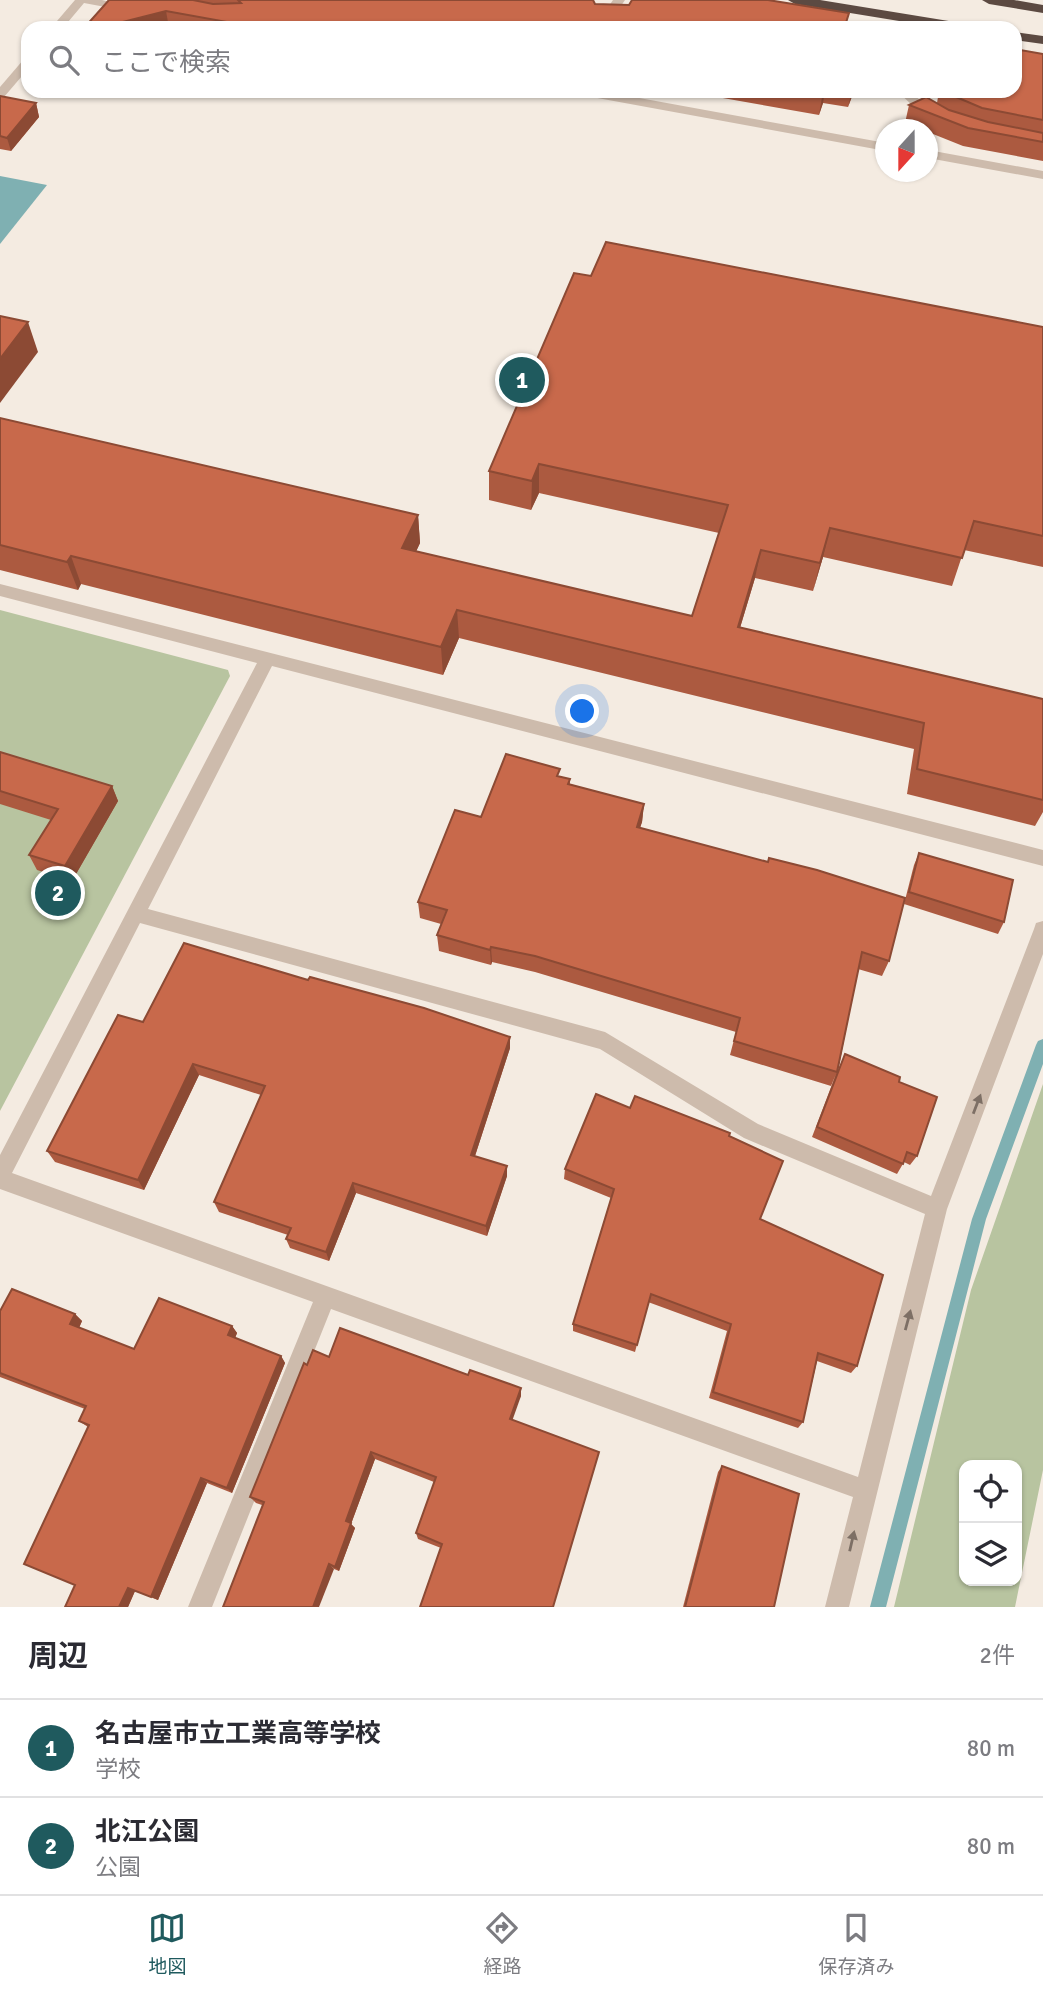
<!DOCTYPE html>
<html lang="ja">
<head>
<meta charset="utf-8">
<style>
  :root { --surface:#fff; --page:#f7f7f7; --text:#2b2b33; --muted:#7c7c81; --line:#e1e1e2; --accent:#1f5a5e }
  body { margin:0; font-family:Signika,"Noto Sans JP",sans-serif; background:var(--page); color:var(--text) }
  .controls { position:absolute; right:21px; bottom:21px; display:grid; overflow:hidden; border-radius:14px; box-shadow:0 2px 5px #0004 }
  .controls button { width:63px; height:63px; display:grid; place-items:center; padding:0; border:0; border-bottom:2px solid var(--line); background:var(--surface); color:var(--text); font:35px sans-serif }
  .compass { position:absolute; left:875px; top:119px; width:63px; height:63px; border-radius:50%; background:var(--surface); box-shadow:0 2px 5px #0004; rotate:201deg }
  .you { position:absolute; left:583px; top:712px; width:24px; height:24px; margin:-18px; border:5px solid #fff; border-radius:50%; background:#1a73e8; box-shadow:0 0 0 10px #1a73e833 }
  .badge { display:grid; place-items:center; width:46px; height:46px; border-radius:50%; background:var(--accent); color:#fff; font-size:23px; font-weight:700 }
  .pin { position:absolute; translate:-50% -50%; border:4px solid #fff; box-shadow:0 2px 7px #0006 }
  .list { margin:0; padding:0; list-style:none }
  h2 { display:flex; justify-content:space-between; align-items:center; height:91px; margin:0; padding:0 28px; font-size:30px }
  h2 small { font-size:23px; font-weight:400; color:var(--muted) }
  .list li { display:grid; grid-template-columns:46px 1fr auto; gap:21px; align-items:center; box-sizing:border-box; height:98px; padding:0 28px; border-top:2px solid var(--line) }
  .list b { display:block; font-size:26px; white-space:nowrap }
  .list p { margin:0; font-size:23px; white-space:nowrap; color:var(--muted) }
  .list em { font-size:23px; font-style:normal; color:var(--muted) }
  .icon { flex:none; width:38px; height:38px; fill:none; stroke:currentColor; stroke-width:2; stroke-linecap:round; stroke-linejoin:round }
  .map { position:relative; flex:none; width:1043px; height:1607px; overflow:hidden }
  .search { position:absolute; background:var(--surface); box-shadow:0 2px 5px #0004; left:21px; right:21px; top:21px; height:77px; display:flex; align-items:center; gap:18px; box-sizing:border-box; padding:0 24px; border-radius:21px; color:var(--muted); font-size:26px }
  .sheet { height:287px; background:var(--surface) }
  nav { display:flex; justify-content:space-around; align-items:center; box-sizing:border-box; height:98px; border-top:2px solid var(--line); background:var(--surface); font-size:19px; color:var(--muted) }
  nav a { display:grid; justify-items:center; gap:4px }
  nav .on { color:var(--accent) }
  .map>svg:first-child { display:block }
  .green { fill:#b8c4a0; fill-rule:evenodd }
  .water { fill:#7fb0b2 }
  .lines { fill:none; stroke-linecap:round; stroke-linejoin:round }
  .stream { fill:#7fb0b2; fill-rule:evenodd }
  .lane { fill:#cdbbac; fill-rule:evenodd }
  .street { fill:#cdbbac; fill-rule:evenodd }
  .highway { fill:#5c4a42; fill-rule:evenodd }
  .wall { fill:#ac5a40 }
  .shaded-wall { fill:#8c4a34 }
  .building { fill:#c8694b; stroke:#8c4a34; stroke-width:2 }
  .oneway { fill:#7d6f65 }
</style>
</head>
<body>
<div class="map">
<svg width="1043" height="1607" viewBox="0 0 1043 1607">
  <rect width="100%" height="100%" fill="#f4ebe1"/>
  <!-- green -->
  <g class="green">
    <path d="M0,610L228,670L230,676L0,1111Z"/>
    <path d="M1043,1084V1470L1015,1607H894L971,1290ZM964,1465H1017V1581H964Z"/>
  </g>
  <!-- water -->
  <path class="water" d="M0,176L47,185L0,244Z"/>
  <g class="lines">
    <!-- stream -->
    <path class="stream" d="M1043,1039V1064L986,1219L886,1607H870L972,1219L1036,1045L1038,1041Z"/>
    <!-- lane -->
    <path class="lane" d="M897,91H910L938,117L928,120Z"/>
    <!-- street -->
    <g class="street">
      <path d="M75,0H102L133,8L127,11L84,3L63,28H51Z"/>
      <path d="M613,0H625L606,28H594Z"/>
      <path d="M28,58V69L4,97L0,98V87L24,59Z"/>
      <path d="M575,91H601L886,143V151L581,95Z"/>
      <path d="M928,150L1043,171V179L928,158Z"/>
      <path d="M0,584L1043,850V866L272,666L148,909L605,1032L758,1124L931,1196L1034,929L1036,923L1043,921V954L947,1209L849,1607H825L853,1497L331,1309L212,1607H188L313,1302L0,1189V1155L257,663L0,596ZM140,923L600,1049L744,1138L925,1214L858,1477L12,1173Z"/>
    </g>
    <!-- highway -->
    <g class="highway">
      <path d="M788,0H820L967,24L974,28H942L795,4Z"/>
      <path d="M982,0H1014L1043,5V13L989,4Z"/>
      <path d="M1015,32L1043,36V44L1015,40Z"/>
    </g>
  </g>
  <!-- wall -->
  <g class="wall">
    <path d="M109,0H593L595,4L847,26L859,28H84Z"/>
    <path d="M1043,54V161L963,146L928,132V130H920L905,123L909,105L937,103L939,91H1015Z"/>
    <path d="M463,91H496L493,96Z"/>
    <path d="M683,91H854L848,107L823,103L819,115Z"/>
    <path d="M0,96L36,103L39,117L11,151L0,149Z"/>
    <path d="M591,276L1043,327V567L964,550L952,586L823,557L813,591L755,578L740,628L1043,699V812L1035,826L907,794L914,749L459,638L443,675L81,584L78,590L0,570V418L418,515L420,543L416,551L692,616L719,533L539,493L531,510L489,500V471Z"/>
    <path d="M0,752L112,786L118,801L72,881L37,870L29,855L51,820L0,804Z"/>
    <path d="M559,776L570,779V785L644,804L642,822L640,828L889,961L882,976L858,969L838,1071L845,1054L899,1082L917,1156L910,1165L904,1162L897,1174L812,1137L836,1074L831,1086L730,1055L736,1032L535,972L492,962L491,965L439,951L437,935L441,924L420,918L418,902L481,817Z"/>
    <path d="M919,853L1004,922L998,934L904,904L914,865Z"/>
    <path d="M143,1022L510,1048L475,1156L507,1166V1176L487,1236L356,1193L329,1261L290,1248L286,1239L288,1235L219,1212L214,1202L261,1095L199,1075L144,1190L55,1162L47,1151Z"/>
    <path d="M630,1108L729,1136L760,1219L857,1366L851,1373L817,1361L803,1422L798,1428L709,1398L727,1331L648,1302L635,1352L573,1331V1324L611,1198L564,1179L565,1169Z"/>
    <path d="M0,1311L75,1314L82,1321L79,1328L134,1349L232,1326L237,1333L235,1338L281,1356L285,1363L232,1493L207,1483L158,1600L135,1591L128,1607H65L75,1585L88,1427L79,1421L85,1409L0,1377Z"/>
    <path d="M329,1357L521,1396L441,1548L418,1539L416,1533L434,1482L375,1459L351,1524L355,1528L339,1571L334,1569L262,1505L256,1503L250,1497L307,1365Z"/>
    <path d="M722,1466L774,1607H683L718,1472Z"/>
  </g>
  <!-- shaded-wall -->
  <g class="shaded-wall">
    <path d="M166,11L169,28H99Z"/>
    <path d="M823,91H825L823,103L819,115Z"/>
    <path d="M852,91H854L848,107Z"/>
    <path d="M36,103L39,117L11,151L7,138Z"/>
    <path d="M28,322L38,352L0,403V359Z"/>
    <path d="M539,464V493L531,510L532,481Z"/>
    <path d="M418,515L420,543L405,576L402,548Z"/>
    <path d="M830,528L823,557L813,591L820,563Z"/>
    <path d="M761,550L755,578L732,654L738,627Z"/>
    <path d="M71,556L81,584L78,590L67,562Z"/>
    <path d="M457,610L459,638L443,675L441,647Z"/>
    <path d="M112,786L118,801L72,881L65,866Z"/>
    <path d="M644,804L642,822L634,844L637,827Z"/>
    <path d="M491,947L492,962L491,965L490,950Z"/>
    <path d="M510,1037V1048L472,1165L471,1155Z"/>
    <path d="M193,1064L199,1075L144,1190L138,1180Z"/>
    <path d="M507,1166V1176L487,1236L486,1226Z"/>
    <path d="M353,1183L356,1193L329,1261L326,1252Z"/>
    <path d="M75,1314L82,1321L77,1332L70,1324Z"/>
    <path d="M232,1326L237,1333L233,1343L228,1335Z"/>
    <path d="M281,1356L285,1363L232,1493L227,1488Z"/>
    <path d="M521,1388V1396L510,1427V1419Z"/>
    <path d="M371,1452L375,1459L351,1524L355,1528L339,1571L335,1567L346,1521Z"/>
    <path d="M201,1478L207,1483L158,1600L151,1597Z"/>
    <path d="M329,1564L334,1569L319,1607H313Z"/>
    <path d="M128,1588L135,1591L128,1607H119Z"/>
  </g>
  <!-- building -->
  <g class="building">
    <path d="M109,0H193L213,4L241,3L238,0H593L595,4L629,5L632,0H768L849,13L845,26L859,28H541L519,24L517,28H260L166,11L99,28H84Z"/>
    <path d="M1015,49L1043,54V120L982,108L942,91H1015Z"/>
    <path d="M0,96L36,103L7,138L0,136Z"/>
    <path d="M926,97L949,110L988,122L1043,133V142L968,128L909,105Z"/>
    <path d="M606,242L1043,327V536L974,521L962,558L830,528L820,563L761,550L738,627L1043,699V800L917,769L924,723L457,610L441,647L71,556L67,562L0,545V418L418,515L402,548L692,616L728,505L539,464L532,481L489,471L574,273L591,276Z"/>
    <path d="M0,316L28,322L0,359Z"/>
    <path d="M0,752L112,786L65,866L29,855L58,809L0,791Z"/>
    <path d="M506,754L560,769L557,776L570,779L568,784L644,804L637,827L768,862L769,858L817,870L905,898L889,961L862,952L837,1072L734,1041L740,1018L535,956L491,947L490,950L437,935L447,910L418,902L455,810L481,817Z"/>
    <path d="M919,853L1013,880L1004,922L909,892Z"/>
    <path d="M184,943L308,980L310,977L424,1008L510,1037L471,1155L507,1166L486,1226L353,1183L326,1252L286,1239L291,1228L214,1202L265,1086L193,1064L138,1180L47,1151L118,1015L143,1022Z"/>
    <path d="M845,1054L900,1077L899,1082L937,1097L917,1156L907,1152L903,1164L817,1127Z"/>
    <path d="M596,1094L630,1108L635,1096L730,1133L729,1136L783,1161L760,1219L883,1275L857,1366L818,1353L803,1422L713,1392L731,1324L651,1294L637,1345L573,1324L614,1189L565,1169Z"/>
    <path d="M12,1289L75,1314L70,1324L134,1349L159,1298L232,1326L228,1335L281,1356L227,1488L201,1478L151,1597L128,1588L119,1607H65L75,1585L24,1564L89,1425L79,1421L86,1406L0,1373V1311Z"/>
    <path d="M340,1328L468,1375L470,1370L521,1388L510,1419L599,1452L553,1607H420L442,1544L416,1533L436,1477L371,1452L346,1521L351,1523L335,1567L329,1564L313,1607H223L264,1502L250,1497L304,1363L307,1365L313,1350L329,1357Z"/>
    <path d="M722,1466L799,1494L774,1607H685Z"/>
  </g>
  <!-- one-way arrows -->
  <defs><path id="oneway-solid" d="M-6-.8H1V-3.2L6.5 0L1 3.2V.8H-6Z" transform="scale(1.75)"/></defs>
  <g class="oneway">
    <use href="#oneway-solid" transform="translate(977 1104) rotate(-69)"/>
    <use href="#oneway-solid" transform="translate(908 1320) rotate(-75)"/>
    <use href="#oneway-solid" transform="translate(852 1541) rotate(-77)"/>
  </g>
</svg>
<div class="controls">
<button><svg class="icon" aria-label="locate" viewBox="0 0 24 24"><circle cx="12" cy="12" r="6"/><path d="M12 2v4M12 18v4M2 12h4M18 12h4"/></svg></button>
<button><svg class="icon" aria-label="layers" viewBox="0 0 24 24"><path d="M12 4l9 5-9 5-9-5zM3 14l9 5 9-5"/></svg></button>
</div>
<svg class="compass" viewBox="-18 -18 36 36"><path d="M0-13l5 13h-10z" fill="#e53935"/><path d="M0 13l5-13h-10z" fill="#7c7c81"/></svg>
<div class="you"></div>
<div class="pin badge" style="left:522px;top:380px">1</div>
<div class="pin badge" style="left:58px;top:893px">2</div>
<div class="search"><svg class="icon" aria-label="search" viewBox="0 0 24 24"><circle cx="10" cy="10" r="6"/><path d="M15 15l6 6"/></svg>ここで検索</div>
</div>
<section class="sheet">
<h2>周辺<small>2件</small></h2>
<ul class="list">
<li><span class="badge">1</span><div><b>名古屋市立工業高等学校</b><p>学校</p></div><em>80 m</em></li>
<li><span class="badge">2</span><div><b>北江公園</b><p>公園</p></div><em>80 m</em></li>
</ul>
</section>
<nav>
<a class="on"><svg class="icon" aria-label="map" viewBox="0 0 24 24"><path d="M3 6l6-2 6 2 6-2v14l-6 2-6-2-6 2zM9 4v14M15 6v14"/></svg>地図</a>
<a><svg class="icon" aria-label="directions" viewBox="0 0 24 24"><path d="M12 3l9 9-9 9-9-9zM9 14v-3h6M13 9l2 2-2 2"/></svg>経路</a>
<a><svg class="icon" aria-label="saved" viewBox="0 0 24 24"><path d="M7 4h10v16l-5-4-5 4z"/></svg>保存済み</a>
</nav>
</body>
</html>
